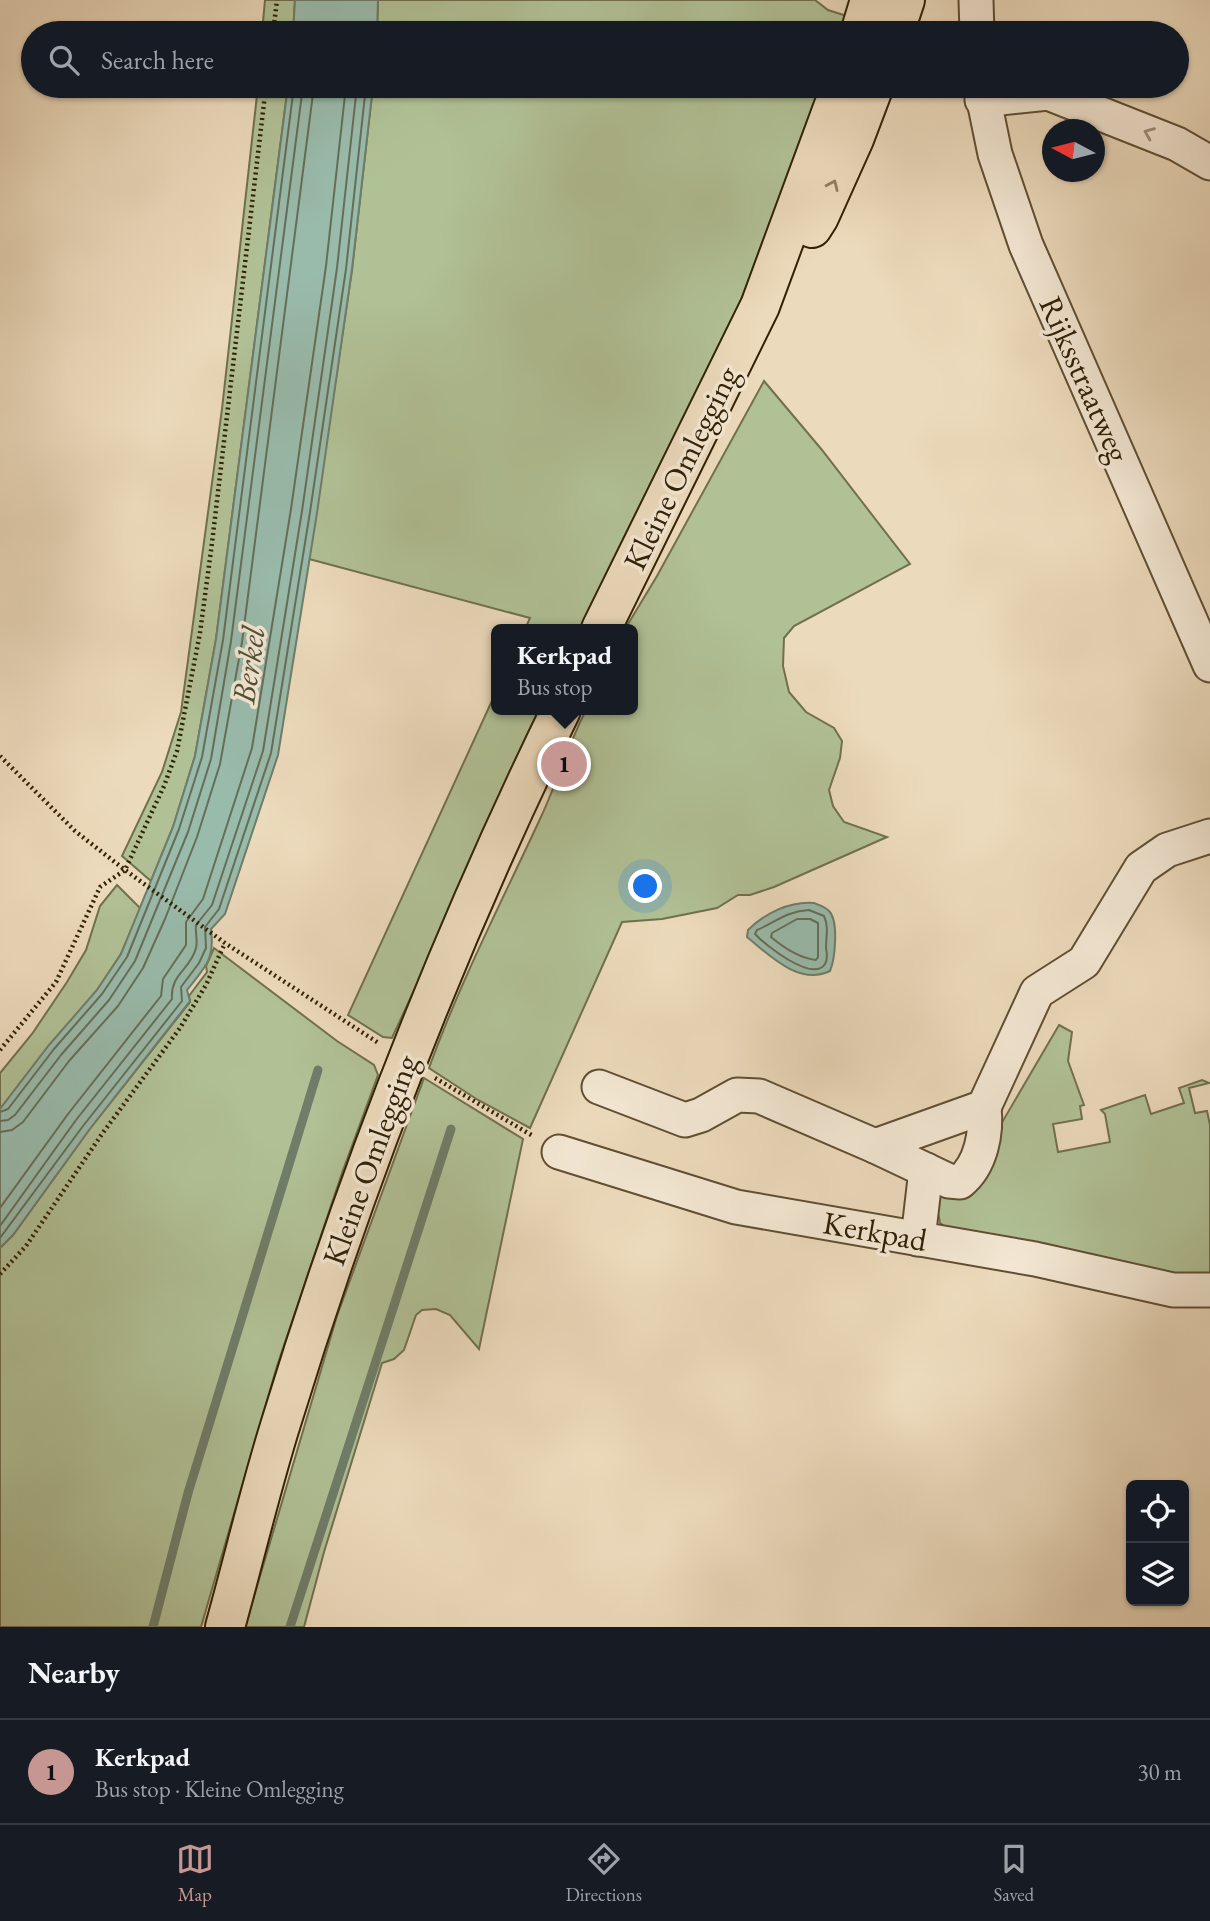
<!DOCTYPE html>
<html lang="en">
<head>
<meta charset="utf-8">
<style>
  :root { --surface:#171b24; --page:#242831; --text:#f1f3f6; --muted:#9ea1a6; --line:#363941; --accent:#c59692 }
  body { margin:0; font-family:"EB Garamond",serif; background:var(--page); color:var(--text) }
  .controls { position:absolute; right:21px; bottom:21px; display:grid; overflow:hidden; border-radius:10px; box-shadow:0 2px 5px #0004 }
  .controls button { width:63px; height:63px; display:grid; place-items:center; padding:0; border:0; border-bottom:2px solid var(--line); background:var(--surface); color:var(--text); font:35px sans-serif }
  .compass { position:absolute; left:1042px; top:119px; width:63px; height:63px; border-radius:50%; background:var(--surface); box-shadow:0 2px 5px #0004; rotate:277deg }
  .you { position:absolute; left:646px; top:887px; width:24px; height:24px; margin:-18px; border:5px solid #fff; border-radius:50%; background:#1a73e8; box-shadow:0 0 0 10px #1a73e833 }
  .badge { display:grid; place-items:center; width:46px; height:46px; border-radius:50%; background:var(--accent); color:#111; font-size:23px; font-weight:700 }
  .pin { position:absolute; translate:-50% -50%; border:4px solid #fff; box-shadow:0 2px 7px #0006 }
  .popup { position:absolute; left:491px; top:624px; width:147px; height:91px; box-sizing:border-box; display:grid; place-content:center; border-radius:10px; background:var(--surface); filter:drop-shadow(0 2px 5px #0005); font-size:23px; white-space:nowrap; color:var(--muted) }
  .popup b { font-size:26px; color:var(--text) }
  .popup::after { content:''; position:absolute; left:50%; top:100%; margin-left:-14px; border:14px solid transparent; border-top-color:var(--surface) }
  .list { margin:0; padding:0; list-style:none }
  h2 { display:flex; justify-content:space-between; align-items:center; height:91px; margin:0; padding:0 28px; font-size:30px }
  h2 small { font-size:23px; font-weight:400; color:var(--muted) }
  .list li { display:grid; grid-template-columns:46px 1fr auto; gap:21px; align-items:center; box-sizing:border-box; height:105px; padding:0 28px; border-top:2px solid var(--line) }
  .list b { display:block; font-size:26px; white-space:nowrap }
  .list p { margin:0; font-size:23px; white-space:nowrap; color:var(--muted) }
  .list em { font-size:23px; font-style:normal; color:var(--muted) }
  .icon { flex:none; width:38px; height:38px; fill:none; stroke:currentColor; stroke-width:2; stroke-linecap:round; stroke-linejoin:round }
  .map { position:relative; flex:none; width:1210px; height:1627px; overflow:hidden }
  .search { position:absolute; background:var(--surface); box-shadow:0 2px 5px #0004; left:21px; right:21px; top:21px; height:77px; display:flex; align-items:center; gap:18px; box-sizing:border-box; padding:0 24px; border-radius:38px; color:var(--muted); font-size:26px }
  .sheet { height:196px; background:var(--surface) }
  nav { display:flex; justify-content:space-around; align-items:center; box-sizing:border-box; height:98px; border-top:2px solid var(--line); background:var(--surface); font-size:19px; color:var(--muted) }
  nav a { display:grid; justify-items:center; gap:4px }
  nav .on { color:var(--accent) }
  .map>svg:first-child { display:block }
  .green { fill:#b1c196; stroke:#71704e; stroke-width:2 }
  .water { fill:#99bbac; stroke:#6f7d69; stroke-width:2 }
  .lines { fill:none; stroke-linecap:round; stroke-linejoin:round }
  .shore { stroke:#656e58; stroke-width:2 }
  .stream { stroke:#6f7d69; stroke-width:9 }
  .street-casing { stroke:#604e33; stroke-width:37 }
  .primary-casing { stroke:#312005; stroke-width:42 }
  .path { stroke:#312005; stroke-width:4.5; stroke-dasharray:2 3.5; stroke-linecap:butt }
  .street { stroke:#f3e7d3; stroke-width:33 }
  .primary { stroke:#ecdabc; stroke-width:38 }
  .oneway { stroke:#9c8d76 }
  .oneway2 { stroke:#8e7d60 }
  .labels { text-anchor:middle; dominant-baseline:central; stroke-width:7; stroke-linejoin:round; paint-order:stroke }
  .street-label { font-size:32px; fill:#312005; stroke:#f3e7d3 }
  .water-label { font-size:33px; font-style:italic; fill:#504e37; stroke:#f3e7d3 }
</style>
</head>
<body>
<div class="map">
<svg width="1210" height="1627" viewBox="0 0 1210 1627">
  <rect width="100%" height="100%" fill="#ecdabc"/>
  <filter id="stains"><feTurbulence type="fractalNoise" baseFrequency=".00286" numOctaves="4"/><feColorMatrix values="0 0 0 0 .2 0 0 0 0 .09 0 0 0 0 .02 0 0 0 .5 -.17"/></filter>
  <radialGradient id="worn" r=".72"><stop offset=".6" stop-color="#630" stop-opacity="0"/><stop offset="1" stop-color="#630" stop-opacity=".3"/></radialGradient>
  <!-- green -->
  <g class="green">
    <path d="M265,0H295L293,33H262Z"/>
    <path d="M378,0H815L828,10L853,18L848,33H377Z"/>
    <path d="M258,86H288L216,639L195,756L173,827L151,881L122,856L162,772L181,712L222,409Z"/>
    <path d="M373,86H831L769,248L581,629H525L530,618L309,559L352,270Z"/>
    <path d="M764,381L822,450L910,564L794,626L784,638L783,666L789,692L806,712L834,728L842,741L840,758L829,790L833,806L844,822L887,837L774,887L750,895H738L717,908L662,919L622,922L530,1128L478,1100L429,1068C460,982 502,901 540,819C557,783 568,745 586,710H632V629H625L657,576Z"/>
    <path d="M496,692V710H543L392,1038L383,1037L348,1015Z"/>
    <path d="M117,885L141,909L121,954L97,990L0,1109V1073L32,1034L67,982L86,950L100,906Z"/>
    <path d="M214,948L337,1041L374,1065L378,1075L342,1173L277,1366L201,1627H0V1248L13,1235L89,1130L190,1002L189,996L207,972L206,966Z"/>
    <path d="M1059,1025L1072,1032L1068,1061L1084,1105L1080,1106L1082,1119L1053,1124L1058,1152L1110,1142L1105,1114L1101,1110L1145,1095L1151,1114L1184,1103L1179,1088L1202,1080L1209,1083L1189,1088L1195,1113L1207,1111L1210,1125V1275H1159L956,1234L940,1223L935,1197L942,1186L959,1196Z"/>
    <path d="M424,1078L523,1139L479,1349L450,1315L436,1309L422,1310L416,1315L404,1350L394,1359L382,1363L324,1552L304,1627H245L337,1316Z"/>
  </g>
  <!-- water -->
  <g class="water">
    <path d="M295,0H378L377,33H293Z"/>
    <path d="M288,86H373L352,269L317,513L278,755L225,914L211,929C215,960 205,967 187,990L190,1001L89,1130L13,1235L0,1248V1109L49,1045L97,990L121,954L173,827L195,756L216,639Z"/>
    <path d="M814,903C819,905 826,907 829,911C839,921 835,959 830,971C799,986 769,955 747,937L748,930C765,913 790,901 814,903Z"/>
  </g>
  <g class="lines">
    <!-- shore -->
    <g class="shore">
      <path d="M809,910L824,916C829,927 826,936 826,948C827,953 828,959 825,964C813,983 765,945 755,934L757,930C776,922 787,911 809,910Z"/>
      <path d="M797,919H810L818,923V957L816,960C799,958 784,948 771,937L772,933Z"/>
      <path d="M0,1112L8,1109L54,1049L102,994L127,957L179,829L202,757L223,640L294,86"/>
      <path d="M0,1121L8,1120L15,1115L61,1055L109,1000L135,961L188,832L211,759L231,641L303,86"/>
      <path d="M0,1132L12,1130L23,1122L69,1061L118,1006L143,968L165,919L197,837L220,764L242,642L314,86"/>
      <path d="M0,1208L68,1114L161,996L163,979L186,945V922L203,899L252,748L291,509L326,266L346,86"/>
      <path d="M0,1226L76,1120L172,999C170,974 191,969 196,948C198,941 195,932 196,925L212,905L263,751L302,511L337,268L357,86"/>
      <path d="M0,1238L83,1126L182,1001L181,987L199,963L206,948L205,927L219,909L271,753L310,512L346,269L366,86"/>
    </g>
    <!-- stream -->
    <g class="stream">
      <path d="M153,1627L188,1493L318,1070"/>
      <path d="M290,1627L451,1129"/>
    </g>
    <!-- street casing -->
    <g class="street-casing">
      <g id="street">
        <path d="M976,0L977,33"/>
        <path d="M981,86L995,154L1026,245L1210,665"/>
        <path d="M982,100L1048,93L1177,144L1210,163"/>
        <path d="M599,1087L685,1120L701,1115L737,1095L759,1096L875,1146L984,1107L1037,992L1084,962L1141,868L1167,850L1210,836"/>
        <path d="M875,1146L949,1181L960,1182C981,1165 987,1133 984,1107"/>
        <path d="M559,1152L736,1207L1035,1259L1173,1290H1210"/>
        <path d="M918,1239L926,1170"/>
      </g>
    </g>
    <!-- primary casing -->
    <g class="primary-casing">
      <g id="primary">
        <path d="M860,33L870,0"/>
        <path d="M894,33L905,0"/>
        <path d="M812,228L819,217L854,139L874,86"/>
        <path d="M601,629L760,306L841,86"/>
        <path d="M225,1627C244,1559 260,1490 281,1423C356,1178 449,940 561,710"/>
      </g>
    </g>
    <!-- path -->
    <g class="path">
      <path d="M273,33L277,0"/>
      <path d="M0,756L75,831L125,870L225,943L380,1044"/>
      <path d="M0,1050L56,982L100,887L125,870L164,786L177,751L200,633L212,543L266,86"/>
      <path d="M435,1078L533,1136"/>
      <path d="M0,1274L26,1246L102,1134L180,1028L206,985L225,943"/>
    </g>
    <!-- street -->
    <use href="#street" class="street"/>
    <!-- primary -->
    <use href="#primary" class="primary"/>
  </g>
  <!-- one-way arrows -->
  <defs><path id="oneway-chevron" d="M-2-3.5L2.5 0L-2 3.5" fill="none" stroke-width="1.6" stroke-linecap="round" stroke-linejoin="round" transform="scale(1.75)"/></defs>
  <use class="oneway" href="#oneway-chevron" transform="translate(1149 133) rotate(-158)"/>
  <use class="oneway2" href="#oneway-chevron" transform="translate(833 185) rotate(-66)"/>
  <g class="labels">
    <!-- street labels -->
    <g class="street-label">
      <text transform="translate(1085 379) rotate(66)">Rijksstraatweg</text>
      <text transform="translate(681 468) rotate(-64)">Kleine Omlegging</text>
      <text transform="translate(370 1160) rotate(-70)">Kleine Omlegging</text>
      <text transform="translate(875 1231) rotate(10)">Kerkpad</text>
    </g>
    <!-- water labels -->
    <g class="water-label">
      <text transform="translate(248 665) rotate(-82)">Berkel</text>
    </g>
  </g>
  <rect width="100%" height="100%" filter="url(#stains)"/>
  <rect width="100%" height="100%" fill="url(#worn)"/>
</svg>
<div class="controls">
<button><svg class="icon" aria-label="locate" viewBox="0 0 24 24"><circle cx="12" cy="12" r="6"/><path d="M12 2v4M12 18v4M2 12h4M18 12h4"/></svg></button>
<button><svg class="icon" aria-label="layers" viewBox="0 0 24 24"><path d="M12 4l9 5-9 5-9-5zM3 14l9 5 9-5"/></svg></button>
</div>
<svg class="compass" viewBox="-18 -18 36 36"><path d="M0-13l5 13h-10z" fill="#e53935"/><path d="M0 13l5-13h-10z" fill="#9ea1a6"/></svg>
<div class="you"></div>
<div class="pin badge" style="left:564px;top:764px">1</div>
<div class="popup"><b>Kerkpad</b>Bus stop</div>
<div class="search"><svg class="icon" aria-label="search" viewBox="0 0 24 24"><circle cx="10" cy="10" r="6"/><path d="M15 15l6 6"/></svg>Search here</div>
</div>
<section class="sheet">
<h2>Nearby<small></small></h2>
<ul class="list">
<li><span class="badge">1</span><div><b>Kerkpad</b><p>Bus stop · Kleine Omlegging</p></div><em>30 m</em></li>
</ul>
</section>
<nav>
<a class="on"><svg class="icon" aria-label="map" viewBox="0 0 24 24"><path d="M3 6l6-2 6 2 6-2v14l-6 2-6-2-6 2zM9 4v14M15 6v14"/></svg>Map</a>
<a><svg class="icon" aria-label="directions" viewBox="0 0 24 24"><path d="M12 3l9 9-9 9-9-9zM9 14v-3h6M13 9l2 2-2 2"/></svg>Directions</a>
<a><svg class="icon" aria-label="saved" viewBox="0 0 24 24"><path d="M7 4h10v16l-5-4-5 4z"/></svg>Saved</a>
</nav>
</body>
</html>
